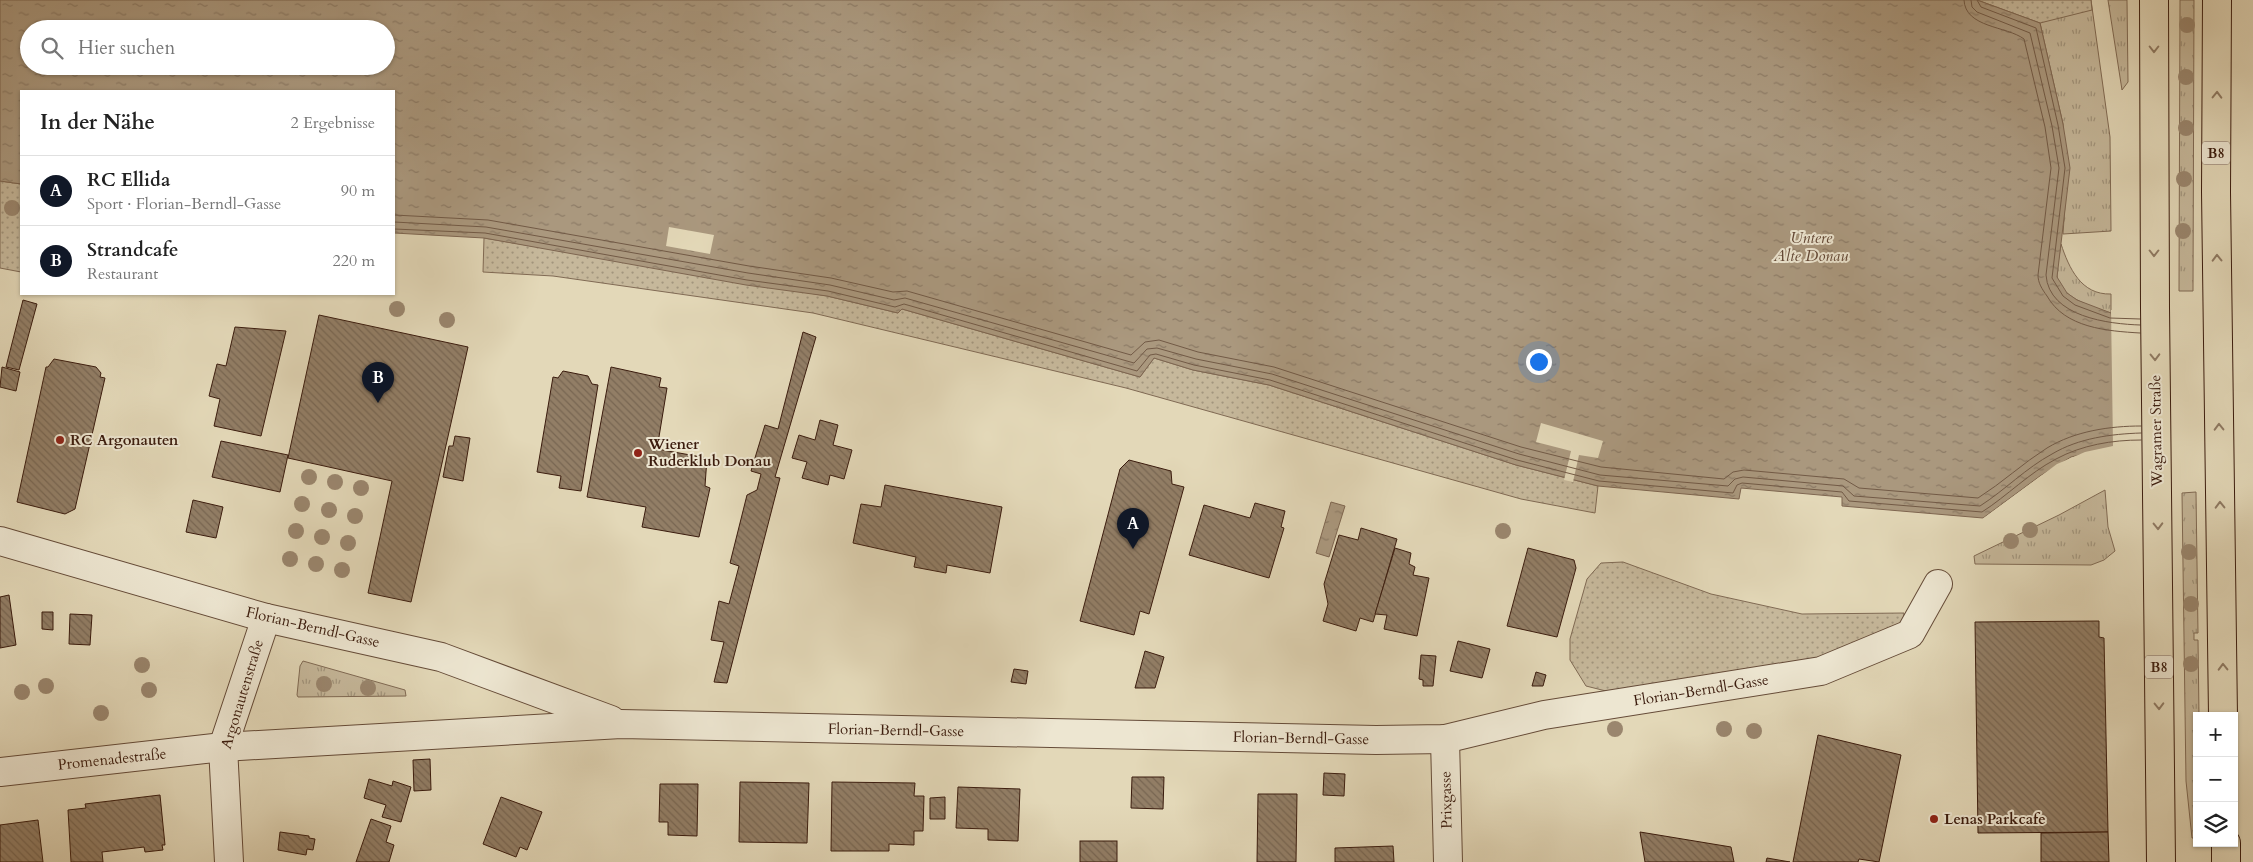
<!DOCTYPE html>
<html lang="de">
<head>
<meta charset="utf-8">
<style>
  :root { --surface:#fff; --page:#f2f2f2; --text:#222; --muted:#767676; --line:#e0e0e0; --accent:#111827 }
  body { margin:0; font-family:Cardo,serif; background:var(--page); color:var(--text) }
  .controls { position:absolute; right:15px; bottom:15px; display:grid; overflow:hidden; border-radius:0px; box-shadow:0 1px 4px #0004 }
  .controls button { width:45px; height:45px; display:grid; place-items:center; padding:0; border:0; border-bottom:1px solid var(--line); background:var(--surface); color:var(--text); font:25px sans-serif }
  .you { position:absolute; left:1538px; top:361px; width:18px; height:18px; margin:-12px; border:4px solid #fff; border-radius:50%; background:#1a73e8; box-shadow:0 0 0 8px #1a73e833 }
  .badge { display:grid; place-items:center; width:32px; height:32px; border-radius:50%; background:var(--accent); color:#fff; font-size:16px; font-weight:700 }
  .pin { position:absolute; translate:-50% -41px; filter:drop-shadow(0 1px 2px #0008) }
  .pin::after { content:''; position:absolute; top:26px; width:18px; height:15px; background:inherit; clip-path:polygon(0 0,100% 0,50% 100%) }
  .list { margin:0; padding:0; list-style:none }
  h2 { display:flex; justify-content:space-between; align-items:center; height:65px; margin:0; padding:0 20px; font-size:21px }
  h2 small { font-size:16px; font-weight:400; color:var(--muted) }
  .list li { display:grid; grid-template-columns:32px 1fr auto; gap:15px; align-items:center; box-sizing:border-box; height:70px; padding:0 20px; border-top:1px solid var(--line) }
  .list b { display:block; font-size:19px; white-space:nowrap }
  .list p { margin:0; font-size:16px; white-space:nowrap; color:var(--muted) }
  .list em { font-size:16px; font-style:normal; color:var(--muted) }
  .icon { flex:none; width:28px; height:28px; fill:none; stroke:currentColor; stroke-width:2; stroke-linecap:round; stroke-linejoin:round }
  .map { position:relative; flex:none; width:2253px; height:862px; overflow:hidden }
  .search { position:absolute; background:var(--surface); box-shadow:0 1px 4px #0004; left:20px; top:20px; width:375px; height:55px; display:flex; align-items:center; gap:12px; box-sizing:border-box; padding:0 18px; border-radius:28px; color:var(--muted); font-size:19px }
  .panel { position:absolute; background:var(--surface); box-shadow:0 1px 4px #0004; left:20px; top:90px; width:375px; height:205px; border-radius:0px }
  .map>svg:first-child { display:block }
  .grass { fill:url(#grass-tufts); stroke:#806a54 }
  .park { fill:url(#park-dots); stroke:#806a54 }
  .water { fill:url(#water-ripples); stroke:#7e6651; fill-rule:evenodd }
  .pier { fill:#e3d8b8 }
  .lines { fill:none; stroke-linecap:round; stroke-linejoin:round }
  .shore { stroke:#725a46; stroke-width:1 }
  .building { fill:url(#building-back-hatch); stroke:#3b1c0e }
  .minor-casing { stroke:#654b38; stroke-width:30 }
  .primary-casing { stroke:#3b1c0e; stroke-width:30 }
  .minor { stroke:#ede6d1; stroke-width:28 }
  .primary { stroke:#e3d8b8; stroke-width:28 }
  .tree { fill:#9a866e }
  .oneway { stroke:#8f7a63 }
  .poi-dot { fill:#8f2418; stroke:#ede6d1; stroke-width:2 }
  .labels { text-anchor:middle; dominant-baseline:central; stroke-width:4; stroke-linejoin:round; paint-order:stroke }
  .shield { fill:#ede6d1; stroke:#705948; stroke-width:1 }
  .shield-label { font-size:14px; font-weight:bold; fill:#3b1c0e }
  .street-label { font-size:15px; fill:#3b1c0e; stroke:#ede6d1 }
  .poi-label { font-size:15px; font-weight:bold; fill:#3b1c0e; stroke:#ede6d1; text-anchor:start }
  .water-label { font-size:16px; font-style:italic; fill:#624735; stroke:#ede6d1 }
</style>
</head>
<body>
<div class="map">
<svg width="2253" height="862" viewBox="0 0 2253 862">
  <defs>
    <pattern id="grass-tufts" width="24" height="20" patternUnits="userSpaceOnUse" patternTransform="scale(1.25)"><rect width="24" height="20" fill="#c6b89b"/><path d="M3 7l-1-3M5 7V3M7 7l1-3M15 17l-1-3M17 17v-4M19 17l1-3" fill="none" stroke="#a2957d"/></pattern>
    <pattern id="park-dots" width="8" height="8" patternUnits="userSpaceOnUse" patternTransform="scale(1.25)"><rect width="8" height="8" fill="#c6b89b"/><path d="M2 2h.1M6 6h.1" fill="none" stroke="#a2957d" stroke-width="1.8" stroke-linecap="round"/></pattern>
    <pattern id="water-ripples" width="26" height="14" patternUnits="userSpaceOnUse" patternTransform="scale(1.25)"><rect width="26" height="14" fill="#aa987e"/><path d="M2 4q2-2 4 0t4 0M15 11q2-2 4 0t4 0" fill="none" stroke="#8c7b66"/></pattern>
    <pattern id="building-back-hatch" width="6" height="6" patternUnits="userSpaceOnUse" patternTransform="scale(1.25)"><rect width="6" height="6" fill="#927e66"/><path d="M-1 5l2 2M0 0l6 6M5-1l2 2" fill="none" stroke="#786652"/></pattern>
  </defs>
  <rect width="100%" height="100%" fill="#e3d8b8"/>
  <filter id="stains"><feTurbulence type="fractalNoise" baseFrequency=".004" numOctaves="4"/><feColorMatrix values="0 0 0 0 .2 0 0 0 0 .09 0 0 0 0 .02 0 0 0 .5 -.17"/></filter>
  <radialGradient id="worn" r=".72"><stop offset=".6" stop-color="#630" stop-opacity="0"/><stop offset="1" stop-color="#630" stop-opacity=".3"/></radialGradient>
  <!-- grass -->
  <g class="grass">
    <path d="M1977,0H2091L2110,137L2111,231L2063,234L2065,204L2063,124L2040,23Z"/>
    <path d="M2108,0H2127L2128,82L2122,90Z"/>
    <path d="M2180,0H2194L2193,291H2179Z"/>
    <path d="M2061,244C2069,268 2081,295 2111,294V313C2094,308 2058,297 2057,275C2057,265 2060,253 2061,244Z"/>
    <path d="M2105,490L2108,527L2115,551L2104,560L2091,565L1975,564L1974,556L2059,515Z"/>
    <path d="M2196,492L2198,633H2194V640H2198L2199,716H2197V838H2192L2186,781L2182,493Z"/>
    <path d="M303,661L405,690L406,696L298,697L297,695L300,666Z"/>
  </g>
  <!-- park -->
  <g class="park">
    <path d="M1977,0H2091L2092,10L2040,23Z"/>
    <path d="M0,181L21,184V272L0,268Z"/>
    <path d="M484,238L827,296L898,313L902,309L1140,377L1154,358L1193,370L1269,385L1516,465L1598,486L1595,513L1521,499L1126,388L813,313L553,276L483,272Z"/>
    <path d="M1623,562L1711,594L1802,614L1904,613L1903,625L1828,659L1610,692L1586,686L1570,660V639L1587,579L1601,563Z"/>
  </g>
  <!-- water -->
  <g class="water">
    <path d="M0,0H1977L2040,23L2063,124L2070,168L2057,277L2067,293L2077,300L2111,313L2124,445L2071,457L2040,476L1983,518L1842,506V497L1741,488L1739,499L1598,486L1516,465L1269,385L1193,370L1154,358L1140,377L902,309L898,313L827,296L746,285L484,238L394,233V91H21V184L0,181ZM29,29H386V66H29Z"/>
    <path d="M1331,502L1345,506L1329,557L1316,553Z"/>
  </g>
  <!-- pier -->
  <g class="pier">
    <path d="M669,227L714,235L710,254L666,246Z"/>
    <path d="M2111,310L2253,315V445L2125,447L2086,455L2058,466L1985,520H1981L2057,464L2085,452L2113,446Z"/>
    <path d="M1541,423L1603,441L1598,458L1579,455L1573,482L1564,480L1571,451L1536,442Z"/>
  </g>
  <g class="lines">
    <!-- shore -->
    <g class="shore">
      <path d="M1964,0C1965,28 2007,26 2024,39L2045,127L2051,168L2038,275C2038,283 2042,289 2047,296C2065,328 2107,331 2140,333"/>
      <path d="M1971,0L1972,7L1977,12L2030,33L2052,126L2059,168L2046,275C2049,317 2109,324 2140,325"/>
      <path d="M1977,0L1981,7L2036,28L2058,125L2065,168L2052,278L2063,296L2075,305L2110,318L2140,319"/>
      <path d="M394,215L488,220L749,266L831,278L893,292L907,291L1131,355L1145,342L1159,340L1198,352L1274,367L1521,447L1601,467L1724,479L1733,472L1744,470L1844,479L1859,488L1978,498C2002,483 2023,463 2047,448C2075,431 2110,426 2141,426"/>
      <path d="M394,222L486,227L748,273L830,285L894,300L905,298L1134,363L1147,349L1157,348L1196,359L1272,374L1519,454L1600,475L1728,486L1735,479L1743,477L1843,486L1854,496L1980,506C2005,490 2026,468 2052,454C2079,438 2111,434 2141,433"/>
      <path d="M394,229L485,233L747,280L828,291L895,307L904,304L1137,371L1150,355L1156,354L1194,365L1270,380L1517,460L1599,481L1733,493L1737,485L1742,483L1842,492L1849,501L1982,512C2007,496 2029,473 2056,459C2082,445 2112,440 2141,440"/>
    </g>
  </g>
  <!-- building -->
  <g class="building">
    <path d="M23,300L37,304L19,370L6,367Z"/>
    <path d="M319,315L468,347L411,602L368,593L392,481L288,458Z"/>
    <path d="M235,327L286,331L261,436L214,426L220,399L209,396L217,364L226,366Z"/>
    <path d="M803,332L816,337L775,477L780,478L727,683L714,682L724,642L711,640L719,601L729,604L739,566L730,563L747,495L757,490L761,474L751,471L765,425L778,429Z"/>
    <path d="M54,359L96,367L101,373L100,377L105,378L75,509L65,514L17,502L46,367H48Z"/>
    <path d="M2,367L20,372L16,391L0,387Z"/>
    <path d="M611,367L661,378L659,387L667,388L657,449L707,458L705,486L710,488L699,537L642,527L646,507L587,497Z"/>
    <path d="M563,371L588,376L592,384L598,385L581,491L559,488L561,476L537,472L553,377L558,378Z"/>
    <path d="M820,420L838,425L833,445L852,450L844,479L830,475L828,485L802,478L807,462L792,458L799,435L815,440Z"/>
    <path d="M455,436L470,438L463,481L443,477L449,446H453Z"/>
    <path d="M221,441L288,455L280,492L212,477Z"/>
    <path d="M1129,460L1171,471L1172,484L1184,487L1149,614L1140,611L1134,635L1080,621L1120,469Z"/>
    <path d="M885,485L1002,507L990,573L947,565L946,573L914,567L916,557L853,543L861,504L881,507Z"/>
    <path d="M193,500L223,507L216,538L186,532Z"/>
    <path d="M1255,503L1285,511L1281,527L1284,528L1269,578L1189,555L1204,505L1250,518Z"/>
    <path d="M1361,528L1397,539L1373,622L1360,618L1356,631L1323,621L1328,604L1324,584L1339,535L1358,540Z"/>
    <path d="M1395,548L1411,553L1409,564L1415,567L1413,575L1429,578L1417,636L1384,629L1387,615L1375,614Z"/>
    <path d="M1528,548L1574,560L1576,568L1557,637L1507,626Z"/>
    <path d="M9,595L16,645L0,648V597Z"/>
    <path d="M42,612H53V630L42,629Z"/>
    <path d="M70,614L92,615L90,645L69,644Z"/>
    <path d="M2099,621V637L2104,638L2108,832L1978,833L1975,622Z"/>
    <path d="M1458,641L1490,649L1482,678L1450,671Z"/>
    <path d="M1145,651L1164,657L1155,688H1135Z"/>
    <path d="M1421,655L1436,656L1433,686H1423V680L1419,679Z"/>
    <path d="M1014,669L1028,671L1026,684L1011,682Z"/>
    <path d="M1536,672L1546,675L1543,686H1532Z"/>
    <path d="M1818,735L1901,755L1879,862L1859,859L1858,862H1793Z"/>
    <path d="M430,759L431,790L414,791L413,760Z"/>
    <path d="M1324,773L1345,774L1344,796L1323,795Z"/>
    <path d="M1132,777H1164L1163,809L1131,808Z"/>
    <path d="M369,779L392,786L393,781L411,787L401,822L382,817L386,805L364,798Z"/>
    <path d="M740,782L809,783L807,843L739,842Z"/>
    <path d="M832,782L915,783L914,796H924L923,831H914V845L889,844V851H831Z"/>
    <path d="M660,784H698L697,836L668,835V822H659Z"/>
    <path d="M958,787L1020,789L1018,841L988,840V829L956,828Z"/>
    <path d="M1258,794H1297L1296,862H1257Z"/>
    <path d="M160,795L165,845H162L163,850L145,852L144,847L102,852L103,862H71L68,810L86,808L85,804Z"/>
    <path d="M501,797L542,812L527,850L520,847L516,857L483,844Z"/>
    <path d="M945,797V819H930V798Z"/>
    <path d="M371,819L391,826L386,842L394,845L389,862H356Z"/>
    <path d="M38,820L43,862H0V825Z"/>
    <path d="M280,832L309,836V838L315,839L313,850L307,849L306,855L278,850Z"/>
    <path d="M1640,832L1731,847L1734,862H1645Z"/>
    <path d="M2108,832L2109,862H2041V833Z"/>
    <rect x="1080" y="841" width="37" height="21"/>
    <path d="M1393,846L1394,862H1335V848Z"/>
    <path d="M1767,858L1790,862H1766Z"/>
  </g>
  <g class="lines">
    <!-- minor casing -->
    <g class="minor-casing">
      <g id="minor">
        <path d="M0,541L266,618L441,657L611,720"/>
        <path d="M1445,739L1448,862"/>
        <path d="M0,772L223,747L621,724L1376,740L1445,739L1544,715L1821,671L1910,634L1938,584"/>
        <path d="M229,862L223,747L266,618"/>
      </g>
    </g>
    <!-- primary casing -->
    <g class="primary-casing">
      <g id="primary">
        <path d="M2154,0L2155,308L2161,862"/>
        <path d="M2217,0L2216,192L2223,716"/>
        <path d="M2226,843V862"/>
      </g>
    </g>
    <!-- minor -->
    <use href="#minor" class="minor"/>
    <!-- primary -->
    <use href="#primary" class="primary"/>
  </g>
  <!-- trees -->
  <g class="tree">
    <circle cx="2187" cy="25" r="8"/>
    <circle cx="2186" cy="77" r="8"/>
    <circle cx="2186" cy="128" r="8"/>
    <circle cx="2184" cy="179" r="8"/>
    <circle cx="12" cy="208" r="8"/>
    <circle cx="2183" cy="231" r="8"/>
    <circle cx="397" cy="309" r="8"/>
    <circle cx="447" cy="320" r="8"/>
    <circle cx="309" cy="477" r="8"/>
    <circle cx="335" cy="482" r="8"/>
    <circle cx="361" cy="488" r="8"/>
    <circle cx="302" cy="504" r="8"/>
    <circle cx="329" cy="510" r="8"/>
    <circle cx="355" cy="516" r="8"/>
    <circle cx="2030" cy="530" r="8"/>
    <circle cx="296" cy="531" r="8"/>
    <circle cx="1503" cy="531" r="8"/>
    <circle cx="322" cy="537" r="8"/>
    <circle cx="2011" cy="541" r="8"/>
    <circle cx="348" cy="543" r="8"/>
    <circle cx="2189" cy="552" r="8"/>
    <circle cx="290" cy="559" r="8"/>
    <circle cx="316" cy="564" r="8"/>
    <circle cx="342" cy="570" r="8"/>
    <circle cx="2191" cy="604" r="8"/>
    <circle cx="2191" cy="664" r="8"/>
    <circle cx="142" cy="665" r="8"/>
    <circle cx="324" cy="684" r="8"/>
    <circle cx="46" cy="686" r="8"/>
    <circle cx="368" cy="688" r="8"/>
    <circle cx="149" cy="690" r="8"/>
    <circle cx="22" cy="692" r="8"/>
    <circle cx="101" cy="713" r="8"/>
    <circle cx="1615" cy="729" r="8"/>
    <circle cx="1724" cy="729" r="8"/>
    <circle cx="1754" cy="731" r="8"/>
  </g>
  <!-- one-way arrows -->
  <defs><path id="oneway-chevron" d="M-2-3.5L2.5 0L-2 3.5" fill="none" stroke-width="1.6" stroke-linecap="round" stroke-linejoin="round" transform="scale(1.25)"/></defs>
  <g class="oneway">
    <use href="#oneway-chevron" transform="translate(2154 49) rotate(90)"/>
    <use href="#oneway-chevron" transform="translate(2217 95) rotate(-89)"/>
    <use href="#oneway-chevron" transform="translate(2154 253) rotate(90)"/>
    <use href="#oneway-chevron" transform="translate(2217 258) rotate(-91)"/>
    <use href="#oneway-chevron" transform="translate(2155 357) rotate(89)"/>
    <use href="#oneway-chevron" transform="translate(2219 427) rotate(-91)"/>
    <use href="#oneway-chevron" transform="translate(2220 505) rotate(-91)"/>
    <use href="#oneway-chevron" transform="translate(2158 526) rotate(89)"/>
    <use href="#oneway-chevron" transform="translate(2223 667) rotate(-91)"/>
    <use href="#oneway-chevron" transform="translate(2159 706) rotate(89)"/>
  </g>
  <!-- markers -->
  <g class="poi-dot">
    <circle cx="60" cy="440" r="5"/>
    <circle cx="638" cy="453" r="5"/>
    <circle cx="1934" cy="819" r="5"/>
  </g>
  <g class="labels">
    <!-- shield labels -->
    <g class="shield">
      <rect x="2202" y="141.5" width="28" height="23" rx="4"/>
      <rect x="2145" y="655.5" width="28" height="23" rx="4"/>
    </g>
    <g class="shield-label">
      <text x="2216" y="153">B8</text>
      <text x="2159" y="667">B8</text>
    </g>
    <!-- street labels -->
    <g class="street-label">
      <text transform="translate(2156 431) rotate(-91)">Wagramer Straße</text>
      <text transform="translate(313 627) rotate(13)">Florian-Berndl-Gasse</text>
      <text transform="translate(1701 690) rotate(-9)">Florian-Berndl-Gasse</text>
      <text transform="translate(242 694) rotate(-73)">Argonautenstraße</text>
      <text transform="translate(896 730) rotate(1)">Florian-Berndl-Gasse</text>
      <text transform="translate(1301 738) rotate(1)">Florian-Berndl-Gasse</text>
      <text transform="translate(112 759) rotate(-6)">Promenadestraße</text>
      <text transform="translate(1446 800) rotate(-91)">Prixgasse</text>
    </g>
    <!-- poi labels -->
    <g class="poi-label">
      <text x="70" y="440">RC Argonauten</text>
      <text x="648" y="444">Wiener<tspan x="648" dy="17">Ruderklub Donau</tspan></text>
      <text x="1944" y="819">Lenas Parkcafe</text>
    </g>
    <!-- water labels -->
    <g class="water-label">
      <text x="1811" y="238">Untere<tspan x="1811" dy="18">Alte Donau</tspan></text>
    </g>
  </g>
  <rect width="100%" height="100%" filter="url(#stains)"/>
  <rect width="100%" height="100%" fill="url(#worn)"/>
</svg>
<div class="controls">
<button>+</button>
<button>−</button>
<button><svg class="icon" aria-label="layers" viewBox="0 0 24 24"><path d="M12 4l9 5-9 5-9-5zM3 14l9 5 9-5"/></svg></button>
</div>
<div class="you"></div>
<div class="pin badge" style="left:1133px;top:549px">A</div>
<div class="pin badge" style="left:378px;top:403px">B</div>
<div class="search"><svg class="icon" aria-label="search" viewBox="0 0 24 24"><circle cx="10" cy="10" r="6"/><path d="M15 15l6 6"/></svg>Hier suchen</div>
<section class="panel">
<h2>In der Nähe<small>2 Ergebnisse</small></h2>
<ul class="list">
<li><span class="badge">A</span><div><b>RC Ellida</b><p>Sport · Florian-Berndl-Gasse</p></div><em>90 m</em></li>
<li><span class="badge">B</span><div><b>Strandcafe</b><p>Restaurant</p></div><em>220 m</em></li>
</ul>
</section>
</div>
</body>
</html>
